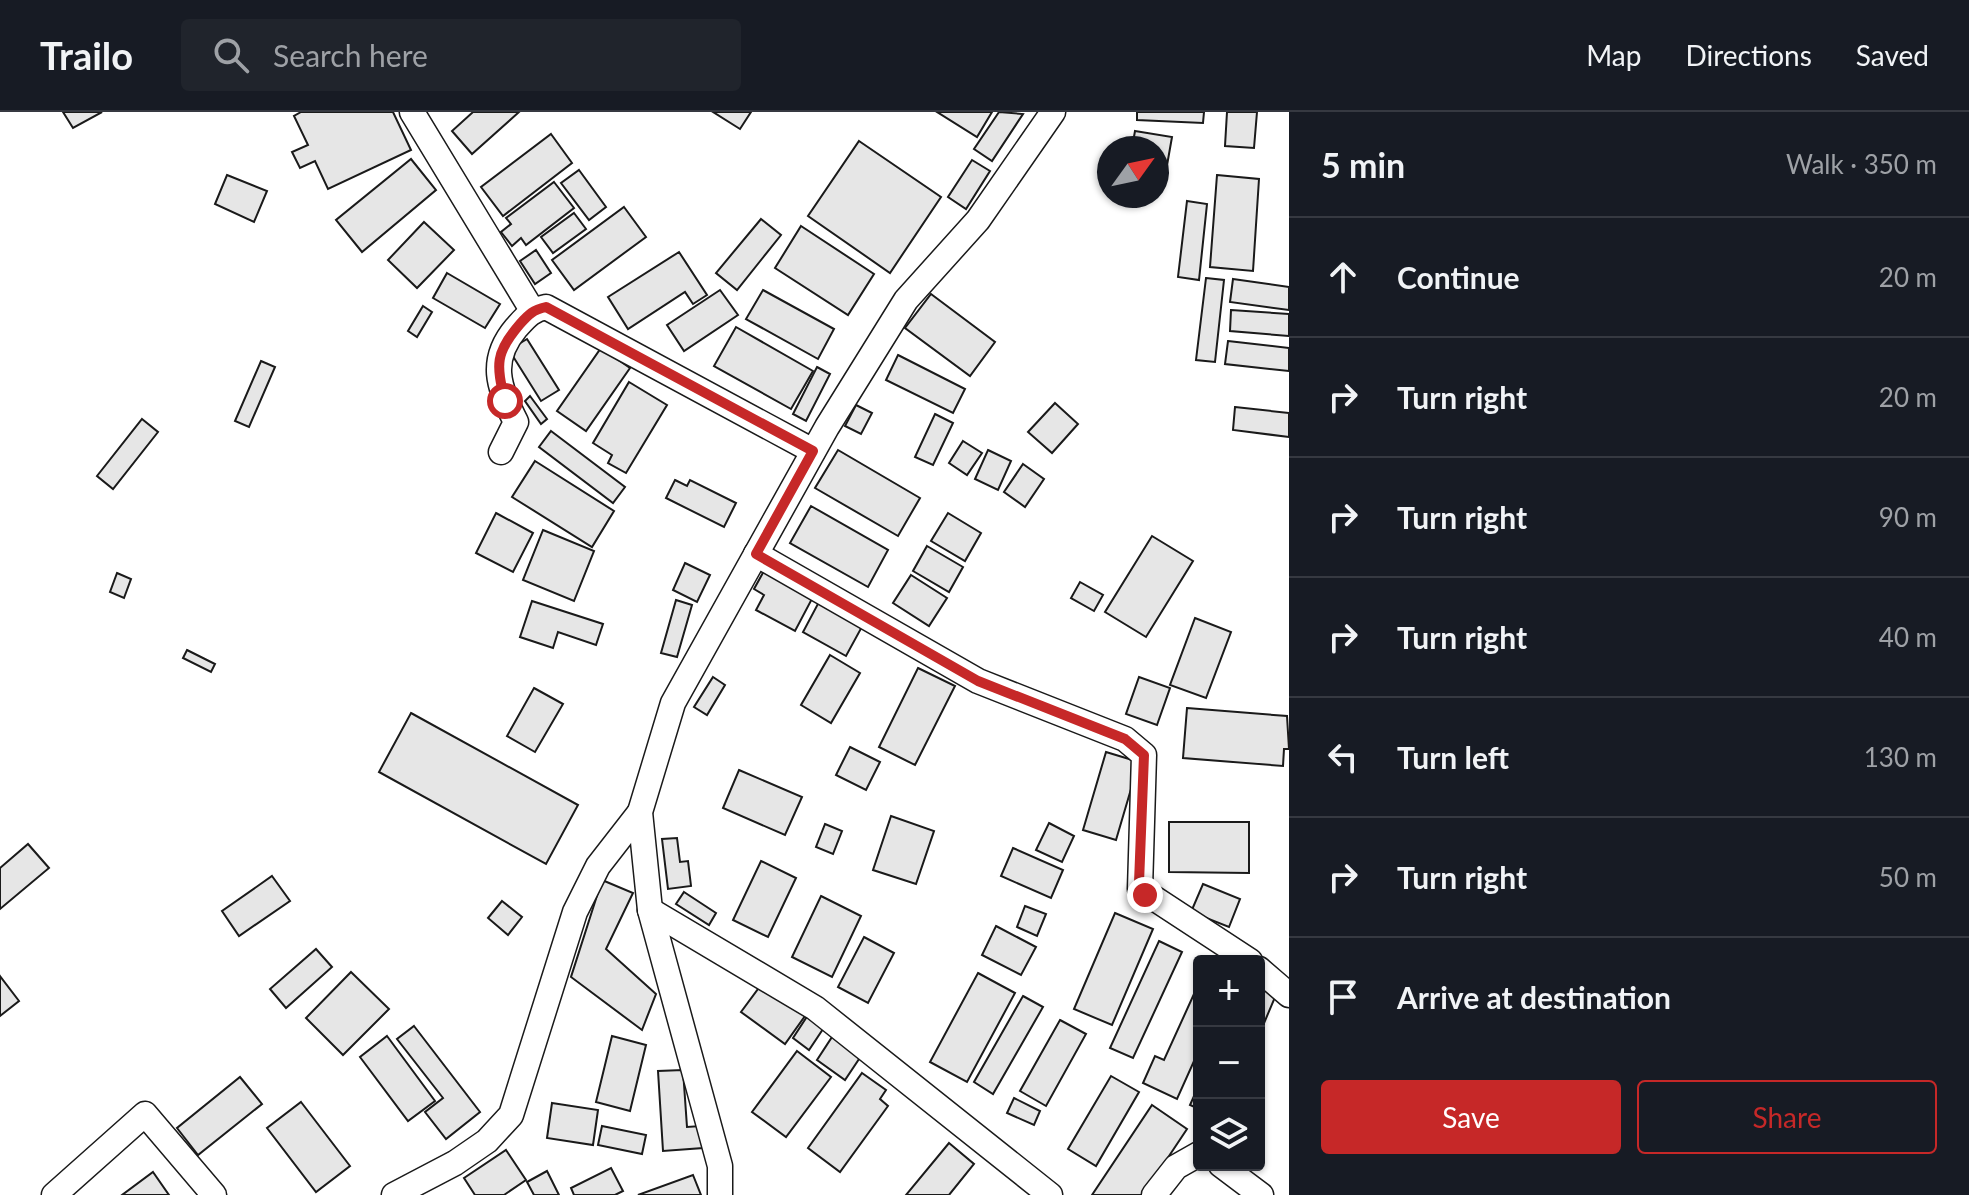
<!DOCTYPE html>
<html lang="en">
<head>
<meta charset="utf-8">
<style>
  :root { --surface:#171b24; --page:#20242c; --text:#f1f3f6; --muted:#9ea1a6; --line:#363941; --accent:#c62828 }
  body { margin:0; font-family:Lato,sans-serif; background:var(--page); color:var(--text) }
  .controls { position:absolute; right:24px; bottom:24px; display:grid; overflow:hidden; border-radius:8px; box-shadow:0 2px 6px #0004 }
  .controls button { width:72px; height:72px; display:grid; place-items:center; padding:0; border:0; border-bottom:2px solid var(--line); background:var(--surface); color:var(--text); font:40px sans-serif }
  .compass { position:absolute; left:1097px; top:24px; width:72px; height:72px; border-radius:50%; background:var(--surface); box-shadow:0 2px 6px #0004; rotate:57deg }
  .stop { position:absolute; width:24px; height:24px; margin:-18px; border:6px solid #c62828; border-radius:50%; background:#fff }
  .stop.end { background:#c62828; border-color:#fff; box-shadow:0 2px 8px #0008 }
  .list { margin:0; padding:0; list-style:none }
  h2 { display:flex; justify-content:space-between; align-items:center; height:104px; margin:0; padding:0 32px; font-size:34px }
  h2 small { font-size:26px; font-weight:400; color:var(--muted) }
  .list li { display:grid; grid-template-columns:52px 1fr auto; gap:24px; align-items:center; box-sizing:border-box; height:120px; padding:0 32px; border-top:2px solid var(--line) }
  .list b { display:block; font-size:30px; white-space:nowrap }
  .list em { font-size:26px; font-style:normal; color:var(--muted) }
  .actions { display:flex; gap:16px; padding:24px 32px }
  .actions a { flex:1; padding:18px 0; border:2px solid var(--accent); border-radius:8px; text-align:center; font-size:28px; color:var(--accent) }
  .actions .main { background:var(--accent); color:#fff }
  .icon { flex:none; width:44px; height:44px; fill:none; stroke:currentColor; stroke-width:2; stroke-linecap:round; stroke-linejoin:round }
  .map { position:relative; flex:none; width:1289px; height:1083px; overflow:hidden }
  header { display:flex; align-items:center; gap:48px; box-sizing:border-box; height:112px; padding:0 40px; background:var(--surface); border-bottom:2px solid var(--line) }
  header strong { font-size:38px }
  nav { display:flex; gap:44px; margin-inline-start:auto; font-size:28px }
  .search { width:560px; height:72px; background:var(--page); display:flex; align-items:center; gap:20px; box-sizing:border-box; padding:0 28px; border-radius:8px; color:var(--muted); font-size:30px }
  main { display:flex }
  aside { flex:1; background:var(--surface) }
  .map>svg:first-child { display:block }
  .building { fill:#e6e6e6; stroke:#1a1a1a; stroke-width:2 }
  .lines { fill:none; stroke-linecap:round; stroke-linejoin:round }
  .minor-casing { stroke:#1a1a1a; stroke-width:27 }
  .minor { stroke:#fff; stroke-width:24 }
  .route { stroke:#c62828; stroke-width:10 }
</style>
</head>
<body>
<header>
<strong>Trailo</strong>
<div class="search"><svg class="icon" aria-label="search" viewBox="0 0 24 24"><circle cx="10" cy="10" r="6"/><path d="M15 15l6 6"/></svg>Search here</div>
<nav><a>Map</a><a>Directions</a><a>Saved</a></nav>
</header>
<main>
<div class="map">
<svg width="1289" height="1083" viewBox="0 0 1289 1083">
  <rect width="100%" height="100%" fill="#fff"/>
  <!-- building -->
  <g class="building">
    <path d="M63,0H102L73,16Z"/>
    <path d="M301,0H393L411,38L328,77L315,49L300,56L292,40L308,33L294,4Z"/>
    <path d="M473,0H519L472,42L452,19Z"/>
    <path d="M713,0H751L740,17Z"/>
    <path d="M937,0H992L977,25Z"/>
    <path d="M999,0L1023,2L992,49L974,37Z"/>
    <path d="M1137,0H1204L1203,11L1137,8Z"/>
    <path d="M1227,0H1257L1254,36L1225,34Z"/>
    <path d="M1135,19L1172,25L1163,76L1157,75V36H1132Z"/>
    <path d="M551,22L572,51L503,104L481,75Z"/>
    <path d="M859,29L941,85L890,161L808,104Z"/>
    <path d="M411,47L436,78L362,140L336,108Z"/>
    <path d="M972,48L990,59L966,97L948,85Z"/>
    <path d="M579,58L606,95L589,108L561,71Z"/>
    <path d="M227,63L267,79L254,110L215,92Z"/>
    <path d="M1217,63L1259,67L1253,159L1210,155Z"/>
    <path d="M554,70L574,96L526,133L521,126L512,134L501,120L511,112L506,106Z"/>
    <path d="M1187,89L1207,92L1199,168L1178,165Z"/>
    <path d="M624,95L646,125L574,178L552,148Z"/>
    <path d="M574,101L586,117L553,141L541,125Z"/>
    <path d="M761,107L781,123L737,178L716,161Z"/>
    <path d="M424,110L454,138L417,176L388,148Z"/>
    <path d="M801,114L874,162L848,203L775,156Z"/>
    <path d="M536,138L551,161L535,172L520,149Z"/>
    <path d="M679,140L707,183L693,192L685,180L628,217L608,185Z"/>
    <path d="M447,161L500,192L485,216L433,186Z"/>
    <path d="M1206,166L1224,168L1215,250L1196,248Z"/>
    <path d="M1233,167L1289,175V198L1230,190Z"/>
    <path d="M720,178L738,203L684,239L667,213Z"/>
    <path d="M763,178L834,217L818,247L746,207Z"/>
    <path d="M931,182L995,230L970,264L905,216Z"/>
    <path d="M423,194L432,200L417,225L408,219Z"/>
    <path d="M1231,198L1289,202V224L1230,219Z"/>
    <path d="M736,215L813,259L791,297L714,254Z"/>
    <path d="M527,227L559,278L541,289L509,238Z"/>
    <path d="M1228,229L1289,236V259L1225,252Z"/>
    <path d="M601,236L630,256L586,319L557,299Z"/>
    <path d="M898,243L965,277L953,301L886,268Z"/>
    <path d="M261,249L275,255L249,315L235,309Z"/>
    <path d="M817,255L830,262L806,309L793,302Z"/>
    <path d="M629,270L667,293L626,361L608,351L612,343L593,331Z"/>
    <path d="M530,284L547,307L541,312L525,289Z"/>
    <path d="M1055,291L1078,312L1052,341L1028,320Z"/>
    <path d="M856,293L872,301L861,322L845,314Z"/>
    <path d="M1235,295L1289,301V325L1233,318Z"/>
    <path d="M935,302L953,311L933,353L915,345Z"/>
    <path d="M142,307L158,320L113,377L97,364Z"/>
    <path d="M551,319L625,375L613,391L539,335Z"/>
    <path d="M963,329L982,341L967,363L949,351Z"/>
    <path d="M838,338L920,386L898,424L815,376Z"/>
    <path d="M988,338L1011,349L998,378L975,367Z"/>
    <path d="M535,349L614,399L592,435L512,385Z"/>
    <path d="M1023,352L1044,367L1025,395L1004,380Z"/>
    <path d="M675,368L687,374L690,368L736,391L724,415L666,386Z"/>
    <path d="M811,394L888,438L868,475L790,431Z"/>
    <path d="M496,401L533,421L513,460L476,441Z"/>
    <path d="M948,401L981,421L965,449L931,429Z"/>
    <path d="M543,418L594,439L574,489L523,468Z"/>
    <path d="M1152,424L1193,449L1146,525L1105,500Z"/>
    <path d="M927,434L963,455L949,480L913,459Z"/>
    <path d="M685,451L710,463L697,490L673,478Z"/>
    <path d="M765,457L814,483L795,519L756,498L764,483L754,477Z"/>
    <path d="M117,461L131,467L124,486L110,480Z"/>
    <path d="M911,463L947,486L929,514L893,491Z"/>
    <path d="M1080,470L1103,483L1094,499L1071,486Z"/>
    <path d="M676,488L692,493L677,545L661,541Z"/>
    <path d="M820,488L864,511L846,544L803,520Z"/>
    <path d="M532,489L603,512L596,533L558,520L553,536L520,525Z"/>
    <path d="M1195,506L1231,520L1206,586L1170,573Z"/>
    <path d="M187,538L215,552L211,560L183,546Z"/>
    <path d="M830,543L860,561L831,611L801,593Z"/>
    <path d="M918,556L955,574L915,653L879,635Z"/>
    <path d="M713,565L725,573L707,603L694,595Z"/>
    <path d="M1139,565L1170,576L1157,613L1126,602Z"/>
    <path d="M534,576L563,592L535,640L507,624Z"/>
    <path d="M1187,596L1287,604L1289,637H1284L1283,654L1183,646Z"/>
    <path d="M411,601L578,693L546,752L379,660Z"/>
    <path d="M850,635L880,650L866,678L836,663Z"/>
    <path d="M1106,640L1139,650L1116,728L1083,718Z"/>
    <path d="M739,658L802,685L785,723L723,696Z"/>
    <path d="M891,704L934,719L916,772L873,758Z"/>
    <path d="M1169,710H1249V761L1169,760Z"/>
    <path d="M1049,711L1074,724L1062,750L1036,738Z"/>
    <path d="M825,712L842,719L833,742L816,735Z"/>
    <path d="M677,726L680,750L688,749L691,774L668,777L662,727Z"/>
    <path d="M28,732L49,756L0,797V756Z"/>
    <path d="M1013,736L1063,758L1051,786L1001,764Z"/>
    <path d="M761,749L796,766L768,825L733,808Z"/>
    <path d="M272,764L290,789L239,824L222,799Z"/>
    <path d="M602,768L633,781L606,837L656,882L642,918L571,865Z"/>
    <path d="M1203,772L1240,787L1229,815L1191,800Z"/>
    <path d="M684,780L716,801L709,813L676,792Z"/>
    <path d="M821,784L861,804L832,865L792,845Z"/>
    <path d="M502,789L522,805L508,823L488,806Z"/>
    <path d="M1025,794L1046,802L1037,824L1017,815Z"/>
    <path d="M1115,801L1153,817L1112,913L1074,897Z"/>
    <path d="M996,814L1036,835L1021,863L982,843Z"/>
    <path d="M864,825L894,841L868,891L838,875Z"/>
    <path d="M1159,829L1182,840L1133,946L1110,936Z"/>
    <path d="M316,837L332,855L286,896L270,877Z"/>
    <path d="M351,860L389,897L343,943L306,906Z"/>
    <path d="M978,861L1015,881L967,970L930,950Z"/>
    <path d="M0,864L19,889L0,904Z"/>
    <path d="M1259,870L1278,878L1259,923Z"/>
    <path d="M1199,871V938L1177,987L1143,971L1155,944L1164,948Z"/>
    <path d="M761,873L805,904L785,932L741,900Z"/>
    <path d="M1023,884L1043,895L993,982L974,970Z"/>
    <path d="M808,903L825,914L809,938L793,926Z"/>
    <path d="M1060,908L1086,922L1046,994L1020,979Z"/>
    <path d="M414,914L480,1000L446,1027L425,1000L443,986L397,927Z"/>
    <path d="M834,922L863,941L845,968L817,948Z"/>
    <path d="M387,924L435,989L408,1009L360,945Z"/>
    <path d="M612,924L646,933L630,999L596,990Z"/>
    <path d="M797,939L831,965L786,1025L752,1000Z"/>
    <path d="M683,958L687,1015L701,1014L703,1036L663,1039L658,959Z"/>
    <path d="M862,961L886,978L880,987L888,994L840,1060L808,1036Z"/>
    <path d="M1111,964L1139,980L1096,1054L1068,1037Z"/>
    <path d="M240,965L262,992L198,1043L177,1016Z"/>
    <path d="M1199,973V997L1190,993Z"/>
    <path d="M1014,986L1040,999L1034,1013L1007,1001Z"/>
    <path d="M301,990L350,1054L316,1080L267,1016Z"/>
    <path d="M552,991L598,998L593,1033L547,1026Z"/>
    <path d="M1152,993L1187,1017L1143,1083H1092Z"/>
    <path d="M602,1014L646,1023L642,1042L598,1033Z"/>
    <path d="M949,1031L974,1052L949,1083H906Z"/>
    <path d="M506,1038L526,1068L504,1083H475L464,1066Z"/>
    <path d="M611,1056L623,1079L615,1083H574L571,1076Z"/>
    <path d="M547,1059L559,1083H534L527,1070Z"/>
    <path d="M153,1060L169,1083H122Z"/>
    <path d="M693,1063L701,1083H638Z"/>
  </g>
  <g class="lines">
    <!-- minor casing -->
    <g class="minor-casing">
      <g id="minor">
        <path d="M412,0L532,198"/>
        <path d="M501,340L516,310C498,275 489,248 516,216C526,205 531,198 546,195L813,339"/>
        <path d="M756,442L978,569L1125,627L1144,643L1140,777L1250,849"/>
        <path d="M650,798L815,896L1050,1083"/>
        <path d="M1259,857L1289,883"/>
        <path d="M1221,1053L1261,1083"/>
        <path d="M54,1083L145,1002L214,1083"/>
        <path d="M394,1083L455,1051L487,1029L511,1003L575,800L598,754L640,700"/>
        <path d="M720,1083V1054L650,798L640,700L673,591L827,315L906,188L978,108L1053,0"/>
        <path d="M1154,1083L1176,1055L1199,1042"/>
      </g>
    </g>
    <!-- minor -->
    <use href="#minor" class="minor"/>
  </g>
  <g class="lines">
    <!-- route -->
    <path class="route" d="M505,289C496,252 495,241 520,212C529,202 533,198 546,195L813,339L756,442L978,569L1125,627L1144,643L1139,771L1145,783"/>
  </g>
</svg>
<div class="controls">
<button>+</button>
<button>−</button>
<button><svg class="icon" aria-label="layers" viewBox="0 0 24 24"><path d="M12 4l9 5-9 5-9-5zM3 14l9 5 9-5"/></svg></button>
</div>
<svg class="compass" viewBox="-18 -18 36 36"><path d="M0-13l5 13h-10z" fill="#e53935"/><path d="M0 13l5-13h-10z" fill="#9ea1a6"/></svg>
<div class="stop" style="left:505px;top:289px"></div>
<div class="stop end" style="left:1145px;top:783px"></div>
</div>
<aside>
<h2>5 min<small>Walk · 350 m</small></h2>
<ul class="list">
<li><svg class="icon" aria-label="ahead" viewBox="0 0 24 24"><path d="M12 20V5M6 11l6-6 6 6"/></svg><div><b>Continue</b></div><em>20 m</em></li>
<li><svg class="icon" aria-label="right" viewBox="0 0 24 24"><path d="M7 20v-9h11M14 6l5 5-5 5"/></svg><div><b>Turn right</b></div><em>20 m</em></li>
<li><svg class="icon" aria-label="right" viewBox="0 0 24 24"><path d="M7 20v-9h11M14 6l5 5-5 5"/></svg><div><b>Turn right</b></div><em>90 m</em></li>
<li><svg class="icon" aria-label="right" viewBox="0 0 24 24"><path d="M7 20v-9h11M14 6l5 5-5 5"/></svg><div><b>Turn right</b></div><em>40 m</em></li>
<li><svg class="icon" aria-label="left" viewBox="0 0 24 24"><path d="M17 20v-9H6M10 6l-5 5 5 5"/></svg><div><b>Turn left</b></div><em>130 m</em></li>
<li><svg class="icon" aria-label="right" viewBox="0 0 24 24"><path d="M7 20v-9h11M14 6l5 5-5 5"/></svg><div><b>Turn right</b></div><em>50 m</em></li>
<li><svg class="icon" aria-label="arrive" viewBox="0 0 24 24"><path d="M6 21V4h12l-3 4 3 4H6"/></svg><div><b>Arrive at destination</b></div></li>
</ul>
<div class="actions"><a class="main">Save</a><a>Share</a></div>
</aside>
</main>
</body>
</html>
